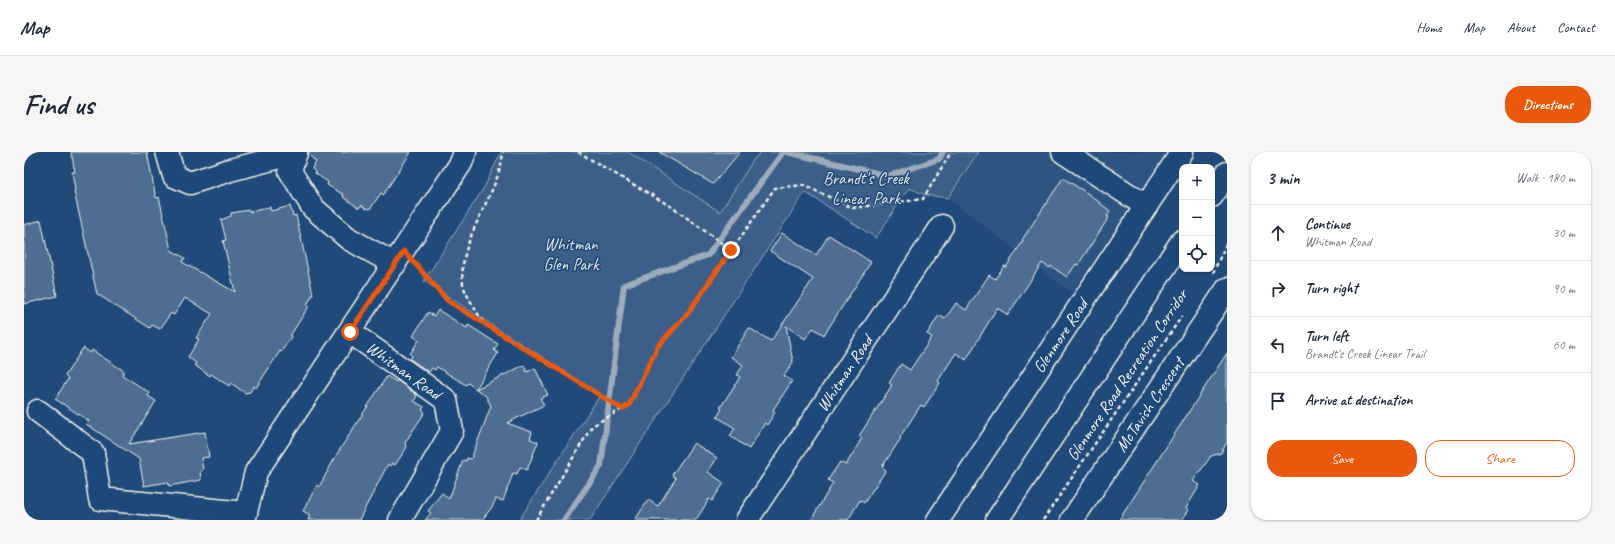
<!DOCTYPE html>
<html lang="en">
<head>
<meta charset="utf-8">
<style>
  :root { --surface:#fff; --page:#f6f6f7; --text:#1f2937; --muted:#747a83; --line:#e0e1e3; --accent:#ea580c }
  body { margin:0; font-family:Caveat,sans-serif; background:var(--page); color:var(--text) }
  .controls { position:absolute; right:12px; top:12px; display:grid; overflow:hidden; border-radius:8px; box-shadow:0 1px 3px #0004 }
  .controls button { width:36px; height:36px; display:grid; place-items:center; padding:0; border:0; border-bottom:1px solid var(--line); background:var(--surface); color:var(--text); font:20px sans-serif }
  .stop { position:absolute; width:12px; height:12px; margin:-9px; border:3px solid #ea580c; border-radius:50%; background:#fff }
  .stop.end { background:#ea580c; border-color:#fff; box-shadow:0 1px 4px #0008 }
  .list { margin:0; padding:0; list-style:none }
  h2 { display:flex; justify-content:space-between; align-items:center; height:52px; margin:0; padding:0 16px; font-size:17px }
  h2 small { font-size:13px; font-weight:400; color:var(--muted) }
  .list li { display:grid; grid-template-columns:26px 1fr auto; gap:12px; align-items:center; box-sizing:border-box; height:56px; padding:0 16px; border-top:1px solid var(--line) }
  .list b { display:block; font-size:15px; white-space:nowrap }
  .list p { margin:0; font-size:13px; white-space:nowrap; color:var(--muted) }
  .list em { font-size:13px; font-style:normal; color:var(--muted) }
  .actions { display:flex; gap:8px; padding:12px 16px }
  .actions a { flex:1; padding:9px 0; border:1px solid var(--accent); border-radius:16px; text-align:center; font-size:14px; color:var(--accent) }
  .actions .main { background:var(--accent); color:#fff }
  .icon { flex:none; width:22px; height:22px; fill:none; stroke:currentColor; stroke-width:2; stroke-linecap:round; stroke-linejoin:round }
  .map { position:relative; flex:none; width:1203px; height:368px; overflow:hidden; border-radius:16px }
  header { display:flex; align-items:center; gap:24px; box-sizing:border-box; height:56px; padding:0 20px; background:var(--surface); border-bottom:1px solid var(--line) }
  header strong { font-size:19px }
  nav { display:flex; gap:22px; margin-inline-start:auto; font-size:14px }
  .intro { display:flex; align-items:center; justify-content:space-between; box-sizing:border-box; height:96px; padding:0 24px }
  h1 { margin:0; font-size:28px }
  .button { padding:10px 18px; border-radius:16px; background:var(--accent); color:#fff; font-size:14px; font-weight:700 }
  main { display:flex; gap:24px; padding:0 24px }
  aside { flex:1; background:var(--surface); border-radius:16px; box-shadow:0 1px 3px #0004 }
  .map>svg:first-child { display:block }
  .built { fill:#2d5581 }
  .green { fill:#3a5f88; stroke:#97a8b8 }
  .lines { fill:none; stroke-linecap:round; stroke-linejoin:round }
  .stream { stroke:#9cacbb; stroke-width:6 }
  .building { fill:#4d6e92; stroke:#f4f1e8 }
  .minor-casing { stroke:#f4f1e8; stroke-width:25 }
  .major-casing { stroke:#f4f1e8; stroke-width:25 }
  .path { stroke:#f4f1e8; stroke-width:2.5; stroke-dasharray:4 3; stroke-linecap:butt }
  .minor { stroke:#1f4a7a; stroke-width:22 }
  .major { stroke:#1f4a7a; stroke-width:22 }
  .route { stroke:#ea580c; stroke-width:5 }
  .labels { text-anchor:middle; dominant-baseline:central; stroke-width:3; stroke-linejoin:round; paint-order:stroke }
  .park-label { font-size:17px; fill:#e1e2de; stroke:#1f4a7a }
  .street-label { font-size:17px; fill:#f4f1e8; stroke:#1f4a7a }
</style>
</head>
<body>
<header>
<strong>Map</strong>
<nav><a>Home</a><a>Map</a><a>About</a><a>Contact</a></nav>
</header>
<div class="intro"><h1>Find us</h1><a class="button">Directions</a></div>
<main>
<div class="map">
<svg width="1203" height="368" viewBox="0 0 1203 368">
  <rect width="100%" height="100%" fill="#1f4a7a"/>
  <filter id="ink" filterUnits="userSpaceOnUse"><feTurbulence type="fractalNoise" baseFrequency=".025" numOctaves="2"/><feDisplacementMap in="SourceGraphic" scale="8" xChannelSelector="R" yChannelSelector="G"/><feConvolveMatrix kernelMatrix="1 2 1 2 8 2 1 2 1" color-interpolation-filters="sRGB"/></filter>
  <g filter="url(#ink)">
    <!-- built -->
    <g class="built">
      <path d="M604,0H737L730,7L696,60Z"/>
      <path d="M954,0H1143L1048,141L924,46Z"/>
    </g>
    <!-- green -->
    <path class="green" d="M477,0H604L696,60L730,7L737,0H954L924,46L902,43L885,36L852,86L781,40L566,368H495L576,243L400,129L461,34Z"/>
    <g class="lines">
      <!-- stream -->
      <g class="stream">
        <path d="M763,0L864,24L915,7L919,0"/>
        <path d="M540,368L577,314L600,133L684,103L759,0"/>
      </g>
    </g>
    <!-- building -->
    <g class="building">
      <path d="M47,0H123L132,46L135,45L147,98L161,106L158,110L211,140L199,89L202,88L197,68L207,64V61L225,58L226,60L246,55L247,59L266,54L269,64L272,63L289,142L283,153L285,154L266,184L267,185L257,200L256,199L232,236L230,234L226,240L221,241L207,231L205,234L187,222L186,224L170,213L172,211L164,205L175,187L172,186L188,162L161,146L150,163L147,161L136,177L128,173L126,176L73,142L50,39L51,38L48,20H51Z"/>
      <path d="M284,0H387L359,43L357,41L346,57L343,56V57L337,53L335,56L319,45L320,43L303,33L304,30L292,22L288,16L292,10L284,2Z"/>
      <path d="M635,0H716L689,32Z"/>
      <path d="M1039,26L1066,43L1086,59L1083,64L1085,65L1054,113L1052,112L1043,125L1027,114L1026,116L1018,111L984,163L973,156L942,208L932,201L914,229L916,231L900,255L897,253L876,285L877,286L858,315L862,318L840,351L836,348L824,368H787L809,331L804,328L816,310L822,313L838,286L835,284L868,233L865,231L877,212L886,218L908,185L903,182L915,163L921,167L932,151L942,158L965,123L971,127L980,114L982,115L999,89L998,88Z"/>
      <path d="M17,68L33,144L0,152V73Z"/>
      <path d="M758,81L792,103L805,83L847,110L800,183L789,176L781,187L762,174L769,210L760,224L768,229L749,258L751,260L743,273L741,271L725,297L706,284L711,276L693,265L698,257L696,256L716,225L713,223L719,213L707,205L725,176L747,189L789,127L746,99Z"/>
      <path d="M414,158L443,176L444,173L474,192L470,198L474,201L452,237L444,231L442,233L413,215L411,218L408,216L405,220L386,207L388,204L386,202L395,188L389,184L404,160L410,164Z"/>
      <path d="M59,196L67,201L68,198L100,219L98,223L126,241L124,244L132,249L105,292L181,280L185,305L177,306L179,318L176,319L177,328L145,334L144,330L120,334L115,307L62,272L65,269L31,247L44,227L41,224Z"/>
      <path d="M1203,201V290L1197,301L1187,304L1169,329L1176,333L1162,356L1165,358L1158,368H1095Z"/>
      <path d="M500,213L503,220L511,216L524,243L516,246L520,253L483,271L508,280L506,287L514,290L503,318L496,315L493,322L489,321L479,349L472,347L468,355L458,368H401L407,361L404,359L418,341L425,347L439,308L442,309L443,306L447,307L467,254L462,244L452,237Z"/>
      <path d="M363,224L372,230L373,228L390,241L393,244L390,249L400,255L398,258L401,260L382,289L381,293L383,295L371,313L368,311L366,314L364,312L335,368H284L286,363L279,359L293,333L295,335L313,302Z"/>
      <path d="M670,291L693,306L684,320L700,331L688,349L685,347L672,368H611L624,348L634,354L652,326L648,323Z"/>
    </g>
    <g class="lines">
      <!-- minor casing -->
      <g class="minor-casing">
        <g id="minor">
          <path d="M143,0L150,24L166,31L206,18L272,1"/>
          <path d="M272,0L266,19L289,56L325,87L371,112"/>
          <path d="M1039,0L1122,54"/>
          <path id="s1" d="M326,180L422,248L428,279L376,368"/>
          <path d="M14,259L69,301L76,347L222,361"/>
          <path d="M220,368L232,320L437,11L441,0"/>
          <path id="s2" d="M723,368L918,74"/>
          <path id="s3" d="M1048,368L1203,137"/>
        </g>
      </g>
      <!-- major casing -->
      <g class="major-casing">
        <g id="major">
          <path d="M1188,44L1203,21"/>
          <path id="s4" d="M914,368L1158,0"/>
          <path d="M973,368L1158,89"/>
        </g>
      </g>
      <!-- path -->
      <g class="path">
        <path d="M554,0L648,55L707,98"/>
        <path d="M393,114L424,149L598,257"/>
        <path d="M1189,121L1203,90"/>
        <path d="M459,170C454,162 440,140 439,132C433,86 475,44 479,0"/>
        <path d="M512,368L568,274L605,253L634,194L664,161L751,36L779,33L829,56L899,47L927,0"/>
        <path d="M1019,368L1158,164"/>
      </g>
      <!-- minor -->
      <use href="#minor" class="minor"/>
      <!-- major -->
      <use href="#major" class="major"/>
    </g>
  </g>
  <g class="lines" filter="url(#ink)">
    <!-- route -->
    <path class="route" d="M326,180L380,99L424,149L598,257L605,253L634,194L664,161L707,98"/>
  </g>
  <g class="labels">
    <!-- park labels -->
    <g class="park-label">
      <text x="842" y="26">Brandt's Creek<tspan x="842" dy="20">Linear Park</tspan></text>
      <text x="547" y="92">Whitman<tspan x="547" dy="20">Glen Park</tspan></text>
    </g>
    <!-- street labels -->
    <g class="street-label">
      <text stroke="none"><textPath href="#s4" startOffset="221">Glenmore Road</textPath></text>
      <text stroke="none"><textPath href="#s1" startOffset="66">Whitman Road</textPath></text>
      <text stroke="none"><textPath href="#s2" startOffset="176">Whitman Road</textPath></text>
      <text transform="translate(1103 223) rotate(-56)">Glenmore Road Recreation Corridor</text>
      <text stroke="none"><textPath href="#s3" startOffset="139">McTavish Crescent</textPath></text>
    </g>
  </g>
</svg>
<div class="controls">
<button>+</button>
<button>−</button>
<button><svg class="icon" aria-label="locate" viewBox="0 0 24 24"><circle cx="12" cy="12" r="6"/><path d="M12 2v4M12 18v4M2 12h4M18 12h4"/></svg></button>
</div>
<div class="stop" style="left:326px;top:180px"></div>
<div class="stop end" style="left:707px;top:98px"></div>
</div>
<aside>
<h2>3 min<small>Walk · 180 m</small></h2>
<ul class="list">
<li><svg class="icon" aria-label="ahead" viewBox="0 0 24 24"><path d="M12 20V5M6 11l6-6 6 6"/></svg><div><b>Continue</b><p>Whitman Road</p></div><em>30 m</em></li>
<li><svg class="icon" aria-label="right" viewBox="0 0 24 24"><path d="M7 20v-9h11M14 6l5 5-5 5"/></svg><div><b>Turn right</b></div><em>90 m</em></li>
<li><svg class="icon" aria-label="left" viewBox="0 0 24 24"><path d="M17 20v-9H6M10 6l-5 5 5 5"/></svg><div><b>Turn left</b><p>Brandt's Creek Linear Trail</p></div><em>60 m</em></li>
<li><svg class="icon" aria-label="arrive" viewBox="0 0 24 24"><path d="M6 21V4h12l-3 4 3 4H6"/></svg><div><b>Arrive at destination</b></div></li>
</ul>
<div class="actions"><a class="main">Save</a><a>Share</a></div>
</aside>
</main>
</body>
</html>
